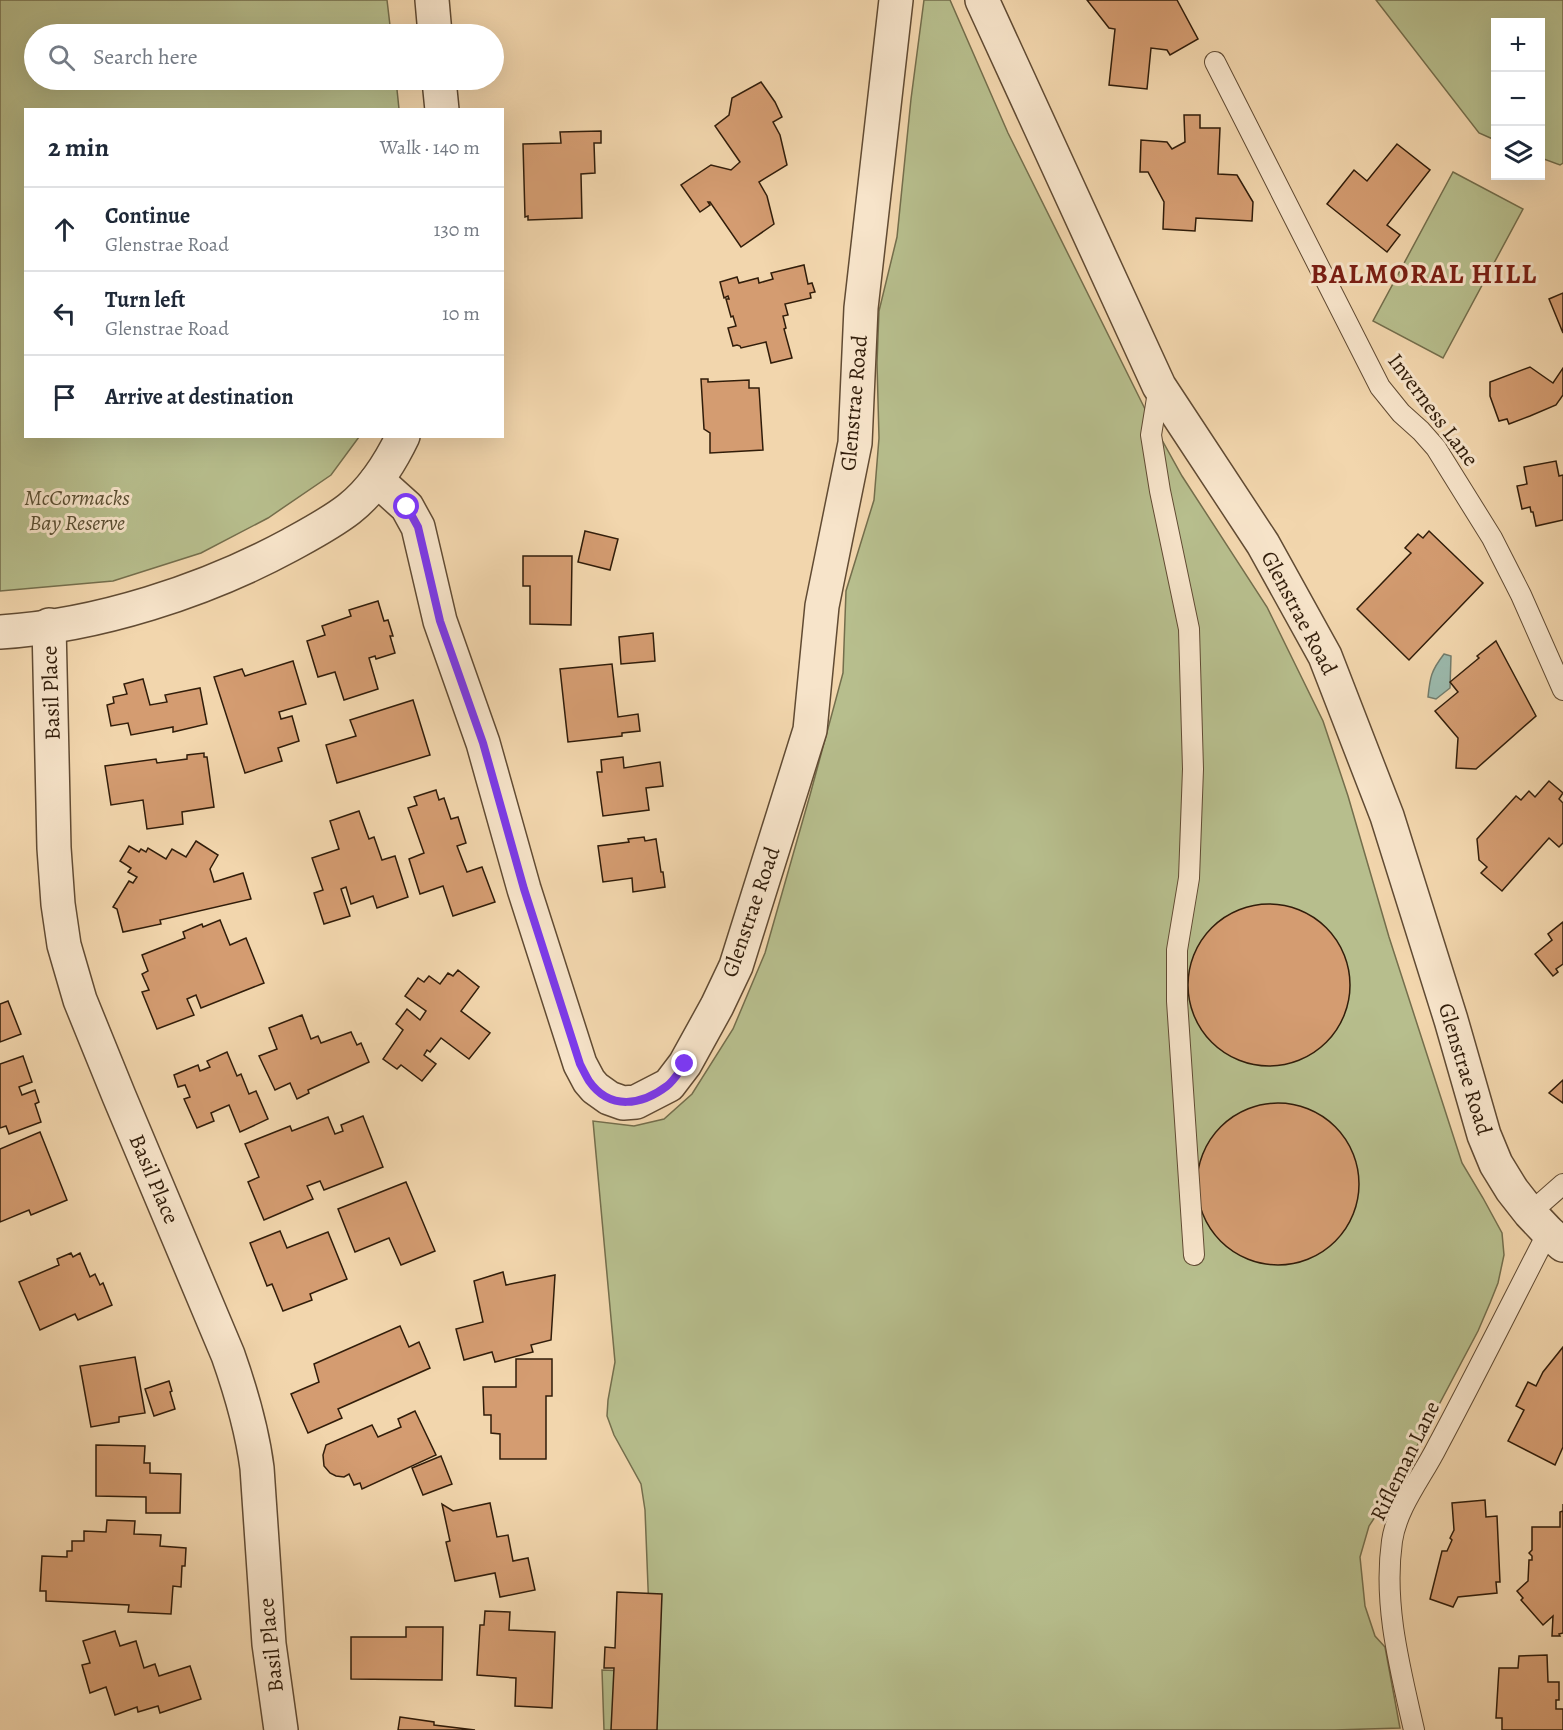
<!DOCTYPE html>
<html lang="en">
<head>
<meta charset="utf-8">
<style>
  :root { --surface:#fff; --page:#f6f6f7; --text:#1f2937; --muted:#747a83; --line:#e0e1e3 }
  body { margin:0; font-family:Alegreya,serif; background:var(--page); color:var(--text) }
  .controls { position:absolute; right:18px; top:18px; display:grid; overflow:hidden; border-radius:0px; box-shadow:0 6px 24px #0002 }
  .controls button { width:54px; height:54px; display:grid; place-items:center; padding:0; border:0; border-bottom:2px solid var(--line); background:var(--surface); color:var(--text); font:30px sans-serif }
  .stop { position:absolute; width:18px; height:18px; margin:-14px; border:4px solid #7c3aed; border-radius:50%; background:#fff }
  .stop.end { background:#7c3aed; border-color:#fff; box-shadow:0 2px 6px #0008 }
  .list { margin:0; padding:0; list-style:none }
  h2 { display:flex; justify-content:space-between; align-items:center; height:78px; margin:0; padding:0 24px; font-size:26px }
  h2 small { font-size:20px; font-weight:400; color:var(--muted) }
  .list li { display:grid; grid-template-columns:39px 1fr auto; gap:18px; align-items:center; box-sizing:border-box; height:84px; padding:0 24px; border-top:2px solid var(--line) }
  .list b { display:block; font-size:22px; white-space:nowrap }
  .list p { margin:0; font-size:20px; white-space:nowrap; color:var(--muted) }
  .list em { font-size:20px; font-style:normal; color:var(--muted) }
  .icon { flex:none; width:33px; height:33px; fill:none; stroke:currentColor; stroke-width:2; stroke-linecap:round; stroke-linejoin:round }
  .map { position:relative; flex:none; width:1563px; height:1730px; overflow:hidden }
  .search { position:absolute; background:var(--surface); box-shadow:0 6px 24px #0002; left:24px; top:24px; width:480px; height:66px; display:flex; align-items:center; gap:15px; box-sizing:border-box; padding:0 21px; border-radius:33px; color:var(--muted); font-size:22px }
  .panel { position:absolute; background:var(--surface); box-shadow:0 6px 24px #0002; left:24px; top:108px; width:480px; height:330px; border-radius:0px }
  .map>svg:first-child { display:block }
  .green { fill:#b7be8d; stroke:#746e4c; stroke-width:1.5 }
  .water { fill:#9bb9ac; stroke:#717b6b; stroke-width:1.5 }
  .building { fill:#d49c71; stroke:#311d0a; stroke-width:1.5 }
  .lines { fill:none; stroke-linecap:round; stroke-linejoin:round }
  .service-casing { stroke:#614b33; stroke-width:22 }
  .minor-casing { stroke:#614b33; stroke-width:36 }
  .tertiary-casing { stroke:#614b33; stroke-width:36 }
  .service { stroke:#f7e4ca; stroke-width:20 }
  .minor { stroke:#f7e4ca; stroke-width:33 }
  .tertiary { stroke:#f7e4ca; stroke-width:33 }
  .route { stroke:#7c3aed; stroke-width:8 }
  .labels { text-anchor:middle; dominant-baseline:central; stroke-width:6; stroke-linejoin:round; paint-order:stroke }
  .street-label { font-size:22px; fill:#311d0a; stroke:#f7e4ca }
  .park-label { font-size:22px; font-style:italic; fill:#594d31; stroke:#f7e4ca }
  .district-label { font-size:28px; font-weight:bold; letter-spacing:1.5px; fill:#7a1f14; stroke:#f7e4ca }
</style>
</head>
<body>
<div class="map">
<svg width="1563" height="1730" viewBox="0 0 1563 1730">
  <rect width="100%" height="100%" fill="#f2d6ad"/>
  <filter id="stains"><feTurbulence type="fractalNoise" baseFrequency=".00333" numOctaves="4"/><feColorMatrix values="0 0 0 0 .2 0 0 0 0 .09 0 0 0 0 .02 0 0 0 .5 -.17"/></filter>
  <radialGradient id="worn" r=".72"><stop offset=".6" stop-color="#630" stop-opacity="0"/><stop offset="1" stop-color="#630" stop-opacity=".3"/></radialGradient>
  <!-- green -->
  <g class="green">
    <path d="M0,0H387L391,34H34V80H396L399,109L26,110V436L359,437L331,475L268,518L201,553L113,581L0,591Z"/>
    <path d="M924,0H950L1008,133L1147,413L1182,476L1267,607L1323,721L1348,796L1389,937L1462,1163L1483,1198L1502,1233L1504,1255L1498,1283L1490,1303L1478,1331L1398,1482L1369,1526L1360,1557L1365,1606L1375,1636L1385,1647L1400,1728L1334,1730H604L602,1670L628,1671L650,1638L645,1510L641,1484L614,1435L607,1416L608,1400L615,1362L593,1121L634,1126L664,1119L692,1094L733,1029L765,953L810,795L843,673L846,591L874,500L879,438L877,363L879,311L897,237L911,99Z"/>
    <path d="M1376,0H1563V163L1560,165L1541,158L1540,22H1496L1495,140L1479,133Z"/>
    <path d="M1453,172L1523,209L1443,358L1373,321Z"/>
  </g>
  <!-- water -->
  <path class="water" d="M1444,654L1451,656L1450,688L1436,699L1428,697C1430,677 1431,671 1444,654Z"/>
  <!-- building -->
  <g class="building">
    <path d="M1087,0H1177L1198,39L1170,55L1167,50L1151,48L1147,89L1109,85L1115,29L1109,28Z"/>
    <path d="M761,82L775,102L782,117L773,122L780,135L787,165L759,182L767,196L774,224L741,247L710,202H708L710,205L700,212L681,185L711,165L731,170L740,162L715,126L729,115L732,98Z"/>
    <path d="M1184,115H1200V128H1220L1218,174L1237,175L1253,202L1252,221L1196,218L1195,231L1163,229L1164,202L1148,172H1140L1141,140L1167,142L1172,149L1185,142Z"/>
    <path d="M601,131V143H594L595,173L581,174L582,218L528,220V216L525,217L523,144L561,143L560,132Z"/>
    <path d="M1397,144L1430,170L1387,225L1400,235L1387,252L1327,204L1354,170L1367,181Z"/>
    <path d="M804,265L808,284L812,283L815,292L810,293L811,298L785,304L788,315L783,316L786,328L784,329L792,358L771,363L766,342L741,348L740,346L737,345L733,346L728,328L736,326L733,316L731,317L726,299H729L728,296L724,298L720,282L737,277L739,283L758,278L759,283L773,279L771,273Z"/>
    <path d="M1563,293V333L1549,299Z"/>
    <path d="M1530,367L1553,383L1563,368V395L1556,405L1530,416L1509,424L1507,419L1499,421L1490,396V382Z"/>
    <path d="M701,379H708V382L749,380V388H759L763,450L710,453V433L704,429Z"/>
    <path d="M1556,461L1559,476L1563,475V520L1536,526L1533,512H1531L1530,507L1522,509L1517,486L1527,484L1524,467Z"/>
    <path d="M585,531L618,539L610,570L578,562Z"/>
    <path d="M1429,531L1483,583L1409,660L1357,609L1411,553L1405,548L1418,534L1423,538Z"/>
    <path d="M523,556H572L571,625L530,624V586H523Z"/>
    <path d="M378,601L384,621L388,620L393,636H390L395,653L376,659L375,656L369,658L378,689L344,700L335,672L318,677L307,641L325,635L322,626L351,616L349,610Z"/>
    <path d="M653,633L655,661L621,664L619,637Z"/>
    <path d="M1496,641L1536,716L1476,769L1456,768L1458,738L1435,711L1458,692L1450,682L1479,658L1477,656Z"/>
    <path d="M293,661L306,704L279,712L281,719L292,716L299,741L278,748L282,761L245,773L214,677L242,669L245,676Z"/>
    <path d="M612,664L618,717L638,714L640,731L622,733V736L568,742L560,669Z"/>
    <path d="M143,679L150,705L167,702L165,695L200,688L207,724L173,732V727L131,735L128,723L111,726L107,705L114,703L113,697L127,694L124,684Z"/>
    <path d="M413,700L430,755L337,783L326,745L356,736L350,720Z"/>
    <path d="M204,753V757H207L214,807L182,812L183,824L147,829L143,800L111,805L105,766L156,759L157,763L187,759V755Z"/>
    <path d="M623,757L624,768L660,762L663,786L646,788L649,810L603,816L597,772H602L601,760Z"/>
    <path d="M1549,781L1563,793L1559,799L1563,803V843L1559,847L1549,838L1502,891L1481,873L1487,867L1479,860L1477,839L1516,796L1521,800L1529,791L1535,797Z"/>
    <path d="M436,790L439,800L444,798L451,819L458,817L466,843L457,846L467,872L482,867L495,902L453,916L443,886L420,894L409,859L424,853L408,808L417,805L414,797Z"/>
    <path d="M359,811L369,839L374,837L382,860L395,856L408,897L377,908L373,896L351,904L346,887L341,889L350,916L324,924L314,893L323,890L312,858L339,849L330,821Z"/>
    <path d="M644,837L645,841L656,839L661,872H663L665,887L633,892L632,878L603,882L598,846L629,842L628,839Z"/>
    <path d="M196,841L218,855L210,869L214,882L243,873L251,899L160,920L161,924L123,932L117,909L113,907L129,881L133,883L137,877L128,872L131,868L120,861L129,846L139,852L141,849L146,852L148,848L166,859L172,849L186,857Z"/>
    <circle cx="1269" cy="985" r="81"/>
    <path d="M220,920L230,945L246,938L264,983L201,1008L196,995L187,999L194,1015L157,1029L142,992L149,990L142,974L148,971L142,955L185,938L183,932L202,924L203,927Z"/>
    <path d="M1563,922V964L1556,969L1558,972L1553,976L1535,954L1552,940L1548,934Z"/>
    <path d="M458,970L479,987L461,1011L490,1033L469,1059L441,1038L430,1052L427,1050L424,1055L436,1064L422,1081L401,1065L397,1069L383,1059L403,1030L396,1024L407,1009L420,1020L426,1011L405,996L418,978L424,982L429,976L440,984L448,973L453,976Z"/>
    <path d="M8,1001L21,1034L0,1042V1004Z"/>
    <path d="M302,1015L311,1039L318,1036L321,1043L351,1032L357,1045L361,1043L369,1062L308,1090L309,1093L297,1099L290,1083L275,1090L259,1056L277,1049L269,1028Z"/>
    <path d="M227,1052L237,1076L241,1074L249,1094L256,1091L268,1119L240,1132L229,1105L211,1113L214,1121L197,1128L184,1099L190,1097L185,1085L178,1087L174,1075L198,1065L200,1071L210,1067L207,1061Z"/>
    <path d="M23,1056L32,1082L19,1087L22,1095L35,1090L39,1102L35,1104L41,1122L9,1134L6,1126L0,1128V1064Z"/>
    <path d="M1563,1080V1103L1549,1093Z"/>
    <circle cx="1278" cy="1184" r="81"/>
    <path d="M363,1116L383,1167L324,1190L320,1181L307,1186L313,1199L264,1220L248,1182L259,1177L245,1144L290,1126L292,1131L328,1117L335,1134L343,1131L341,1125Z"/>
    <path d="M40,1132L67,1200L31,1215L29,1210L0,1222V1149Z"/>
    <path d="M406,1182L435,1251L401,1265L389,1238L355,1252L338,1209Z"/>
    <path d="M280,1231L287,1248L328,1232L347,1279L310,1294L312,1300L283,1311L272,1284L267,1286L250,1243Z"/>
    <path d="M71,1253L73,1257L80,1253L90,1277L95,1274L100,1285L103,1283L112,1305L78,1320L75,1314L40,1330L19,1282L59,1265L57,1259Z"/>
    <path d="M503,1272L506,1285L555,1275L551,1340L531,1345L533,1352L495,1362L492,1352L464,1360L456,1329L483,1322L474,1281Z"/>
    <path d="M400,1326L409,1347L419,1342L430,1368L338,1409L342,1418L308,1433L291,1394L319,1382L314,1364Z"/>
    <path d="M1563,1347V1447L1555,1465L1508,1441L1524,1410L1516,1406L1528,1382L1536,1386L1543,1372Z"/>
    <path d="M135,1357L145,1413L119,1417V1422L91,1427L80,1366Z"/>
    <path d="M516,1359H552V1396H546V1459H500V1434L491,1433V1415H484L483,1387H516Z"/>
    <path d="M169,1381L172,1391L170,1392L175,1409L154,1416L145,1389Z"/>
    <path d="M415,1411L436,1455L362,1489L360,1483L354,1485L349,1474L344,1477L336,1476L330,1473L324,1466L323,1455L326,1445L372,1425L378,1437L401,1427L398,1419Z"/>
    <path d="M96,1445L145,1446L144,1463H150V1473L181,1474L180,1513H146V1497L96,1496Z"/>
    <path d="M441,1456L452,1484L423,1495L412,1468Z"/>
    <path d="M1485,1500L1486,1517L1497,1516L1500,1582H1496L1497,1593L1458,1597L1453,1607L1430,1599L1442,1551H1447L1452,1540L1450,1538L1454,1530L1452,1503Z"/>
    <path d="M490,1503L497,1537L508,1535L513,1561L528,1558L535,1590L500,1597L495,1573L455,1581L446,1542L450,1541L442,1504L453,1511Z"/>
    <path d="M1563,1504V1633L1559,1634L1560,1636H1552L1553,1616L1543,1625L1521,1600L1523,1598L1517,1591L1528,1581L1529,1560H1532V1556L1529,1553L1532,1550V1527H1560V1512L1563,1511Z"/>
    <path d="M107,1520L135,1521L134,1534L161,1535L160,1546L186,1548L185,1566H182L181,1587L173,1586L171,1614L128,1612L129,1605L46,1601V1591H40L42,1556L67,1557V1551H72V1541H84V1531L106,1532Z"/>
    <path d="M617,1592L662,1594L657,1730H611L614,1668H604L605,1647L615,1648Z"/>
    <path d="M485,1611L510,1612L509,1630L555,1632L552,1708L515,1706L516,1678L477,1675L480,1625H484Z"/>
    <path d="M406,1627H443L442,1680L351,1679V1637H406Z"/>
    <path d="M115,1631L120,1646L136,1641L144,1668L155,1664L159,1676L190,1666L201,1699L160,1713L158,1706L138,1712L137,1707L115,1715L106,1687L90,1693L82,1665L90,1663L83,1641Z"/>
    <path d="M1547,1655L1548,1682H1559V1700H1556V1709H1563V1730H1502V1718H1496L1499,1668H1518L1519,1656Z"/>
    <path d="M400,1717L434,1722V1725L475,1730H398Z"/>
  </g>
  <g class="lines">
    <!-- service casing -->
    <g class="service-casing">
      <g id="service">
        <path d="M1215,62L1380,387L1401,413L1421,431L1436,448L1492,538L1521,595L1563,690"/>
        <path d="M1159,386L1151,435L1160,491L1189,629L1193,769L1189,878L1177,950V1001L1194,1255"/>
        <path d="M1530,1213L1563,1184"/>
        <path d="M1414,1730C1400,1668 1383,1605 1392,1541C1397,1507 1422,1477 1437,1447C1475,1376 1511,1304 1548,1232"/>
      </g>
    </g>
    <!-- minor casing -->
    <g class="minor-casing">
      <g id="minor">
        <path d="M982,0L1159,386L1263,544L1325,656L1387,816L1451,1020L1484,1135L1496,1164L1512,1190L1530,1213L1548,1232L1563,1245"/>
        <path d="M377,480L407,507L418,527L440,621L483,743L524,889L580,1064L589,1081L595,1088L609,1098L623,1103L636,1102L669,1085L685,1064L717,1006L736,966L810,730L822,606L855,443L861,308L896,0"/>
        <path d="M49,625L54,848L58,904L64,945L80,1000L119,1096L228,1355C241,1392 252,1429 257,1468L269,1644L281,1730"/>
      </g>
    </g>
    <!-- tertiary casing -->
    <g class="tertiary-casing">
      <g id="tertiary">
        <path d="M432,0L435,34"/>
        <path d="M439,80L442,110"/>
        <path d="M0,632C97,626 205,591 290,545C310,534 331,523 349,509C372,491 390,463 403,436"/>
      </g>
    </g>
    <!-- service -->
    <use href="#service" class="service"/>
    <!-- minor -->
    <use href="#minor" class="minor"/>
    <!-- tertiary -->
    <use href="#tertiary" class="tertiary"/>
  </g>
  <g class="lines">
    <!-- route -->
    <path class="route" d="M407,507L418,527L440,621L483,743L524,889L580,1064C583,1070 586,1076 589,1081C610,1111 642,1105 667,1086C674,1081 680,1070 685,1064"/>
  </g>
  <g class="labels">
    <!-- street labels -->
    <g class="street-label">
      <text transform="translate(854 403) rotate(-85)">Glenstrae Road</text>
      <text transform="translate(1433 410) rotate(53)">Inverness Lane</text>
      <text transform="translate(1299 613) rotate(62)">Glenstrae Road</text>
      <text transform="translate(51 693) rotate(-92)">Basil Place</text>
      <text transform="translate(751 912) rotate(-71)">Glenstrae Road</text>
      <text transform="translate(1465 1069) rotate(73)">Glenstrae Road</text>
      <text transform="translate(154 1179) rotate(67)">Basil Place</text>
      <text transform="translate(1405 1461) rotate(-64)">Rifleman Lane</text>
      <text transform="translate(271 1645) rotate(-96)">Basil Place</text>
    </g>
    <!-- park labels -->
    <g class="park-label">
      <text x="77" y="498">McCormacks<tspan x="77" dy="25">Bay Reserve</tspan></text>
    </g>
    <!-- district labels -->
    <g class="district-label">
      <text x="1424" y="274">BALMORAL HILL</text>
    </g>
  </g>
  <rect width="100%" height="100%" filter="url(#stains)"/>
  <rect width="100%" height="100%" fill="url(#worn)"/>
</svg>
<div class="controls">
<button>+</button>
<button>−</button>
<button><svg class="icon" aria-label="layers" viewBox="0 0 24 24"><path d="M12 4l9 5-9 5-9-5zM3 14l9 5 9-5"/></svg></button>
</div>
<div class="stop" style="left:407px;top:507px"></div>
<div class="stop end" style="left:685px;top:1064px"></div>
<div class="search"><svg class="icon" aria-label="search" viewBox="0 0 24 24"><circle cx="10" cy="10" r="6"/><path d="M15 15l6 6"/></svg>Search here</div>
<section class="panel">
<h2>2 min<small>Walk · 140 m</small></h2>
<ul class="list">
<li><svg class="icon" aria-label="ahead" viewBox="0 0 24 24"><path d="M12 20V5M6 11l6-6 6 6"/></svg><div><b>Continue</b><p>Glenstrae Road</p></div><em>130 m</em></li>
<li><svg class="icon" aria-label="left" viewBox="0 0 24 24"><path d="M17 20v-9H6M10 6l-5 5 5 5"/></svg><div><b>Turn left</b><p>Glenstrae Road</p></div><em>10 m</em></li>
<li><svg class="icon" aria-label="arrive" viewBox="0 0 24 24"><path d="M6 21V4h12l-3 4 3 4H6"/></svg><div><b>Arrive at destination</b></div></li>
</ul>
</section>
</div>
</body>
</html>
